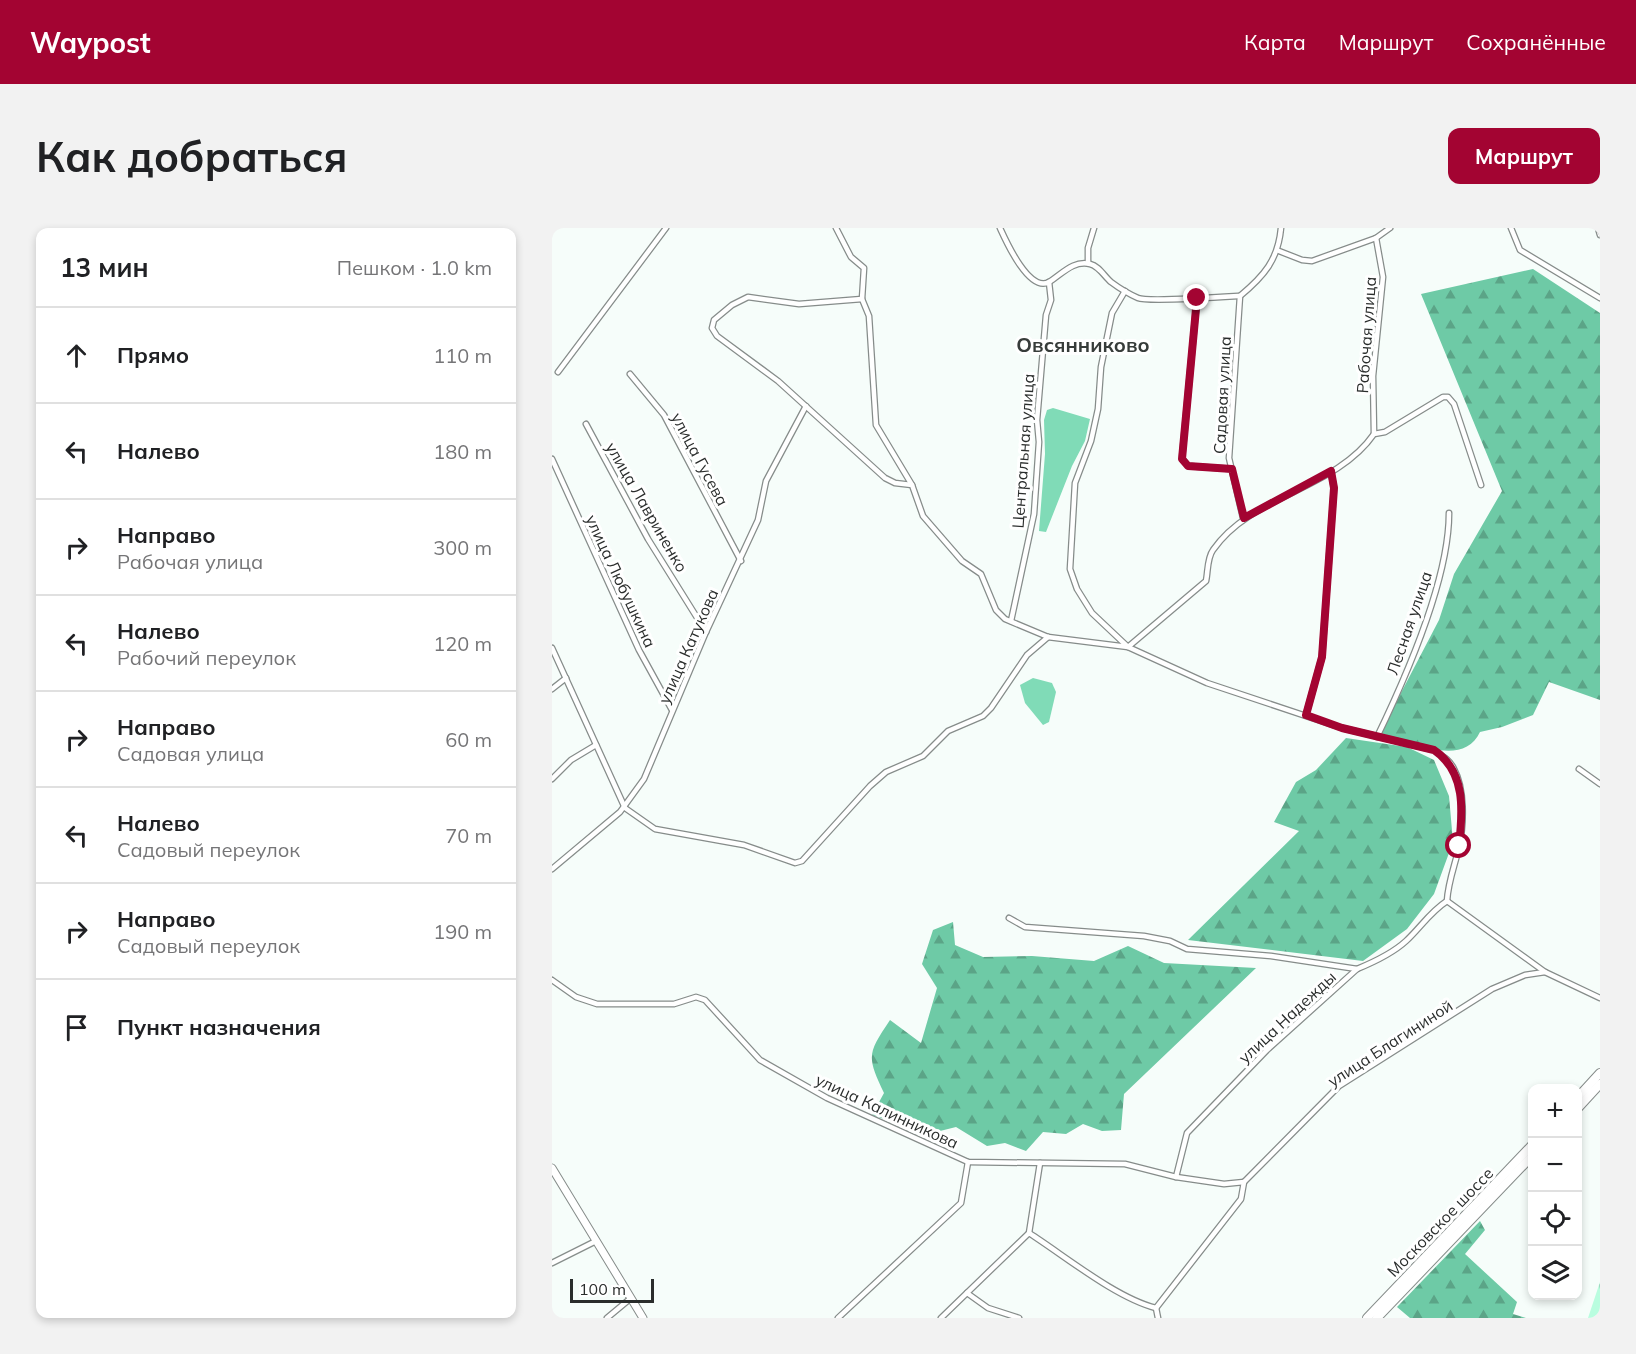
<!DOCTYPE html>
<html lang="ru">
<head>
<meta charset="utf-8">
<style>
  :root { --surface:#fff; --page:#f2f2f2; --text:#202124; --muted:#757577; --line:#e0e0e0; --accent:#a30432 }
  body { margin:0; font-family:Mulish,sans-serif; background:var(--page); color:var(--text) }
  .controls { position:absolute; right:18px; bottom:18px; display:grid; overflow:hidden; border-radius:12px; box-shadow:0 3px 9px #0003 }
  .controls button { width:54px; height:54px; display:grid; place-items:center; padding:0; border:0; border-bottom:2px solid var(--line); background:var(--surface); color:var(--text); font:30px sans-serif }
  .scale { position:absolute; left:18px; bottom:15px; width:84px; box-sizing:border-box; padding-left:6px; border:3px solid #2a2d2c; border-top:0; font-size:16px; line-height:21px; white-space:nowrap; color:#2a2d2c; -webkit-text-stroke:4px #fff; paint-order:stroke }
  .stop { position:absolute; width:18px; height:18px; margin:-14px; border:4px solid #a30432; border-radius:50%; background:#fff }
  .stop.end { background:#a30432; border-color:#fff; box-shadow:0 2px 6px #0008 }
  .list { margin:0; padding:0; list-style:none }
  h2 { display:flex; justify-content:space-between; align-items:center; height:78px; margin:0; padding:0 24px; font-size:26px }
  h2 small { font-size:20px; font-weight:400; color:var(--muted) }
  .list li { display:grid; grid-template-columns:39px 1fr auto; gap:18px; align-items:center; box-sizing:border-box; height:96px; padding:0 24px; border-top:2px solid var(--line) }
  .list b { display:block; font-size:22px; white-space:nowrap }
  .list p { margin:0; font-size:20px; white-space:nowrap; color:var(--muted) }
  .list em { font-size:20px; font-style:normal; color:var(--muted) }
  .icon { flex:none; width:33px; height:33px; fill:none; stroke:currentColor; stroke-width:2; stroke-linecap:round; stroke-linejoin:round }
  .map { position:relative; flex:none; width:1048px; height:1090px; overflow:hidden; border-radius:12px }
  header { display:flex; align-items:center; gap:36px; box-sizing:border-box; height:84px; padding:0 30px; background:var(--accent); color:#fff }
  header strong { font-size:28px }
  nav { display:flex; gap:33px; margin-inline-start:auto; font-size:21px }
  .intro { display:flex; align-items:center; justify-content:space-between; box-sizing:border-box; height:144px; padding:0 36px }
  h1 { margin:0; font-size:42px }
  .button { padding:15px 27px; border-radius:12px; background:var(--accent); color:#fff; font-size:21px; font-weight:700 }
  main { display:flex; gap:36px; padding:0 36px }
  aside { flex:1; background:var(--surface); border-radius:12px; box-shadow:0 3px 9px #0003 }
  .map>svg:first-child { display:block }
  .grass { fill:url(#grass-tufts) }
  .forest { fill:url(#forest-firs) }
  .water { fill:#80dbb7 }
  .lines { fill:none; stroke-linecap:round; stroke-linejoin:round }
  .street-casing { stroke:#868c8a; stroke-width:7 }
  .secondary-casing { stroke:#868c8a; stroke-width:9 }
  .primary-casing { stroke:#868c8a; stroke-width:10 }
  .street { stroke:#fff; stroke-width:4.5 }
  .secondary { stroke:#fff; stroke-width:7 }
  .primary { stroke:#fff; stroke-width:8 }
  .route { stroke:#a30432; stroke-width:8 }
  .labels { text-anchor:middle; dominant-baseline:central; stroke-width:6; stroke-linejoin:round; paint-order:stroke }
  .street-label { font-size:16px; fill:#2a2d2c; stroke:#fff }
  .quarter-label { font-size:20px; font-weight:bold; fill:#373c3a; stroke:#fff }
</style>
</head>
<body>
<header>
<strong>Waypost</strong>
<nav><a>Карта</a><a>Маршрут</a><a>Сохранённые</a></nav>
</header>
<div class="intro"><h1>Как добраться</h1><a class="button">Маршрут</a></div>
<main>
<aside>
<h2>13 мин<small>Пешком · 1.0 km</small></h2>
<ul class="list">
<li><svg class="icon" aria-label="ahead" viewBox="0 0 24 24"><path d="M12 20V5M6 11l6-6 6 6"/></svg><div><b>Прямо</b></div><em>110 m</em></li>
<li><svg class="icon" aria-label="left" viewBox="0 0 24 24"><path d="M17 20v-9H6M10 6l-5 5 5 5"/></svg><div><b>Налево</b></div><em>180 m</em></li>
<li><svg class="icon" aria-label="right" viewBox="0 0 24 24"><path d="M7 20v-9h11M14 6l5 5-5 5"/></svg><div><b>Направо</b><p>Рабочая улица</p></div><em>300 m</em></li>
<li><svg class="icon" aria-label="left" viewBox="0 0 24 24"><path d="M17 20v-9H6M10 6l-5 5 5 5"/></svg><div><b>Налево</b><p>Рабочий переулок</p></div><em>120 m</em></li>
<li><svg class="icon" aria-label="right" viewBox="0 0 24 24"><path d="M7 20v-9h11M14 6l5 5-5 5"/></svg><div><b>Направо</b><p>Садовая улица</p></div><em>60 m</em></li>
<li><svg class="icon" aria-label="left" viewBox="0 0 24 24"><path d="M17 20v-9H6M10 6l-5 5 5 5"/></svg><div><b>Налево</b><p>Садовый переулок</p></div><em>70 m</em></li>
<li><svg class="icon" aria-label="right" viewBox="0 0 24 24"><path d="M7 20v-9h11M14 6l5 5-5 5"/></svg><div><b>Направо</b><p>Садовый переулок</p></div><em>190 m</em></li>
<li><svg class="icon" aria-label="arrive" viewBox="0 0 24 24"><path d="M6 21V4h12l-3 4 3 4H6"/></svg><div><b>Пункт назначения</b></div></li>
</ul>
</aside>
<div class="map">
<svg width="1048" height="1090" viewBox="0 0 1048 1090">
  <defs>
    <pattern id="grass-tufts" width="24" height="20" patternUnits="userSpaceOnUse" patternTransform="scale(1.5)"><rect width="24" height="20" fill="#b9fddf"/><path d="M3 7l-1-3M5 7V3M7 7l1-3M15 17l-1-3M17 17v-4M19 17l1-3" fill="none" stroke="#9fd9c0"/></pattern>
    <pattern id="forest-firs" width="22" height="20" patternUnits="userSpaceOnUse" patternTransform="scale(1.5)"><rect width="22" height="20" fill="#6ecaa6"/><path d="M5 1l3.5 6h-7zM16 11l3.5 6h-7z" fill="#5ba487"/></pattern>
  </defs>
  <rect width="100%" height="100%" fill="#f6fdfa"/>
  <!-- grass -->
  <path class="grass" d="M1048,1054V1090H1036Z"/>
  <!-- forest -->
  <g class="forest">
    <path d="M981,41L1048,85V472L997,454L981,487L950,499L928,504C911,541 858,513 828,505L887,392L902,346L950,263L869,66Z"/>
    <path d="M794,510L855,519L882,532L897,568L901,614L882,666L855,701L811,733L636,712L747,603L722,594L744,554L764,542Z"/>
    <path d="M401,694L403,717L431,729L480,728L542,733L576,718L612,735L704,740L572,866L569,902L550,903L531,896L514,906L491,904L474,923L453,915L435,918L404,899L376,906L320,887L332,865C314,828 316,825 338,792L369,815L385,760L370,736L381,702Z"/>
    <path d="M928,993L933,1002L913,1026L965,1074L961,1086L974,1090H858L845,1079Z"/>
  </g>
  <!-- water -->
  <g class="water">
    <path d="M501,180L538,191L533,213L520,238L494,304L487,303L493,226L492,192L495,182Z"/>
    <path d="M481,450L500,455L504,464L497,494L491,497L473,475L468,457Z"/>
  </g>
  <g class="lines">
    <!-- street casing -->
    <g class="street-casing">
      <g id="street">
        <path d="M284,0L299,29L312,40L310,71L317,88L324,197L360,257"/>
        <path d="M448,0C454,13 477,65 497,54C510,46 521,32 538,36C547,38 552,48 559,54C567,60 577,66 586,70C595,74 672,69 688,68"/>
        <path d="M959,0L968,22L1048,70"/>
        <path d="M1046,0L1048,7"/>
        <path d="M727,23L750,32L760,33L824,10L838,0"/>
        <path d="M536,35V20L542,0"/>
        <path d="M573,63L560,85L549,139L546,181L539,213L523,255L518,341L525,361L540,385L576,419L654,353C656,344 655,330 661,322C700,266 783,262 822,206L833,204L891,169H896L902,176L929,257"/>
        <path d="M645,70L630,230L636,238L680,241"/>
        <path d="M310,71L247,76L196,69L180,77L162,92L160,100L165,108L226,153L333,250L343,255L360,257L371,288L410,333L429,346L444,382L453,391L496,409L576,419L655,455L790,500L882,522C889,527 898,532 902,541C913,561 912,596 907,619C903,637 896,654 895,673"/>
        <path d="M6,144L114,0"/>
        <path d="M78,146L112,187L189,333"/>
        <path d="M34,196L96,311L154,404"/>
        <path d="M822,206L821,148L831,49L824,10"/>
        <path d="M0,231L87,422L120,482"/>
        <path d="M691,290L677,230L688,68C712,48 726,32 729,0"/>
        <path d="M459,393L482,286L487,214L485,192L494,87L499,72L497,54"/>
        <path d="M0,420L73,580L103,601L192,617L243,635L250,633L318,558L334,544L371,528L396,503L431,488L439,480L475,427L496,409"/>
        <path d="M0,461L14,450"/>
        <path d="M754,487L770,429L782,260L779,244"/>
        <path d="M825,509C854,449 897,351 897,285"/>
        <path d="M1027,541L1048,556"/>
        <path d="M0,551L19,532L44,517"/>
        <path d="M0,641L68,584L92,551L154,404L206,292L214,253L254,178"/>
        <path d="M895,673L993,744L1048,770"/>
        <path d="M457,690L473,699L592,708L618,713L635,721L719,728L805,741"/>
        <path d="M0,752L24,769L45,776H122L144,769L153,772L208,832L275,870L416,934L573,936L624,949L672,956L692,954"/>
        <path d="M624,949L635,905L715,822L805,741C822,734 841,725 854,713C869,699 878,684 895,673"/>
        <path d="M477,1005L488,935"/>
        <path d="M0,1035L44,1013"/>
        <path d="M415,1065L436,1080L467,1090"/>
        <path d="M604,1080L606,1090"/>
        <path d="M55,1090L79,1070"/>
        <path d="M286,1090L409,975L416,934"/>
        <path d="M389,1090L477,1005C513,1028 564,1070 604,1080L689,971L692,954L787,858L940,761L973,747L993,744"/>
      </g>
    </g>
    <!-- secondary casing -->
    <g class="secondary-casing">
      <path id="secondary" d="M0,940L91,1090"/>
    </g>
    <!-- primary casing -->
    <g class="primary-casing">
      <g id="primary">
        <path d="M1026,869L1048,845"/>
        <path d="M1026,880L1048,856"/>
        <path d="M815,1090L981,916"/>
        <path d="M825,1090L981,927"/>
      </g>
    </g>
    <!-- street -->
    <use href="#street" class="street"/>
    <!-- secondary -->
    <use href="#secondary" class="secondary"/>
    <!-- primary -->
    <use href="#primary" class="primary"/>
  </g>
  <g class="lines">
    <!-- route -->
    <path class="route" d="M645,70L630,231L636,238L680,241L692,290L779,243L782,260L770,429L754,487L790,500L882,522C914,544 911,582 907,618"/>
  </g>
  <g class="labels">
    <!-- street labels -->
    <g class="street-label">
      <text transform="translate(814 107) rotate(-86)">Рабочая улица</text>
      <text transform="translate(670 167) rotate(-87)">Садовая улица</text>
      <text transform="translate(471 223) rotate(-86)">Центральная улица</text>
      <text transform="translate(148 231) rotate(62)">улица Гусева</text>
      <text transform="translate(95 279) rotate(60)">улица Лавриненко</text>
      <text transform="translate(69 353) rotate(65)">улица Любушкина</text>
      <text transform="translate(857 395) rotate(-71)">Лесная улица</text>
      <text transform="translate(136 418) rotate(-66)">улица Катукова</text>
      <text transform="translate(735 789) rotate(-43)">улица Надежды</text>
      <text transform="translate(838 815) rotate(-33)">улица Благининой</text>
      <text transform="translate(335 883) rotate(25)">улица Калинникова</text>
      <text transform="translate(888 994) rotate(-46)">Московское шоссе</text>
    </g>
    <!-- quarter labels -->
    <g class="quarter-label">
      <text x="531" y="116">Овсянниково</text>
    </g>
  </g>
</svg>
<div class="controls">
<button>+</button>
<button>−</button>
<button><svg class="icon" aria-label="locate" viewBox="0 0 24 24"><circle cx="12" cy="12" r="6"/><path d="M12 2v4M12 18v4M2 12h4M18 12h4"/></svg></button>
<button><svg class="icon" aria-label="layers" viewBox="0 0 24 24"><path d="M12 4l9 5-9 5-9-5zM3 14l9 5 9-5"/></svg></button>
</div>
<div class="scale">100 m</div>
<div class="stop" style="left:907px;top:618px"></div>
<div class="stop end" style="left:645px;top:70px"></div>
</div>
</main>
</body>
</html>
